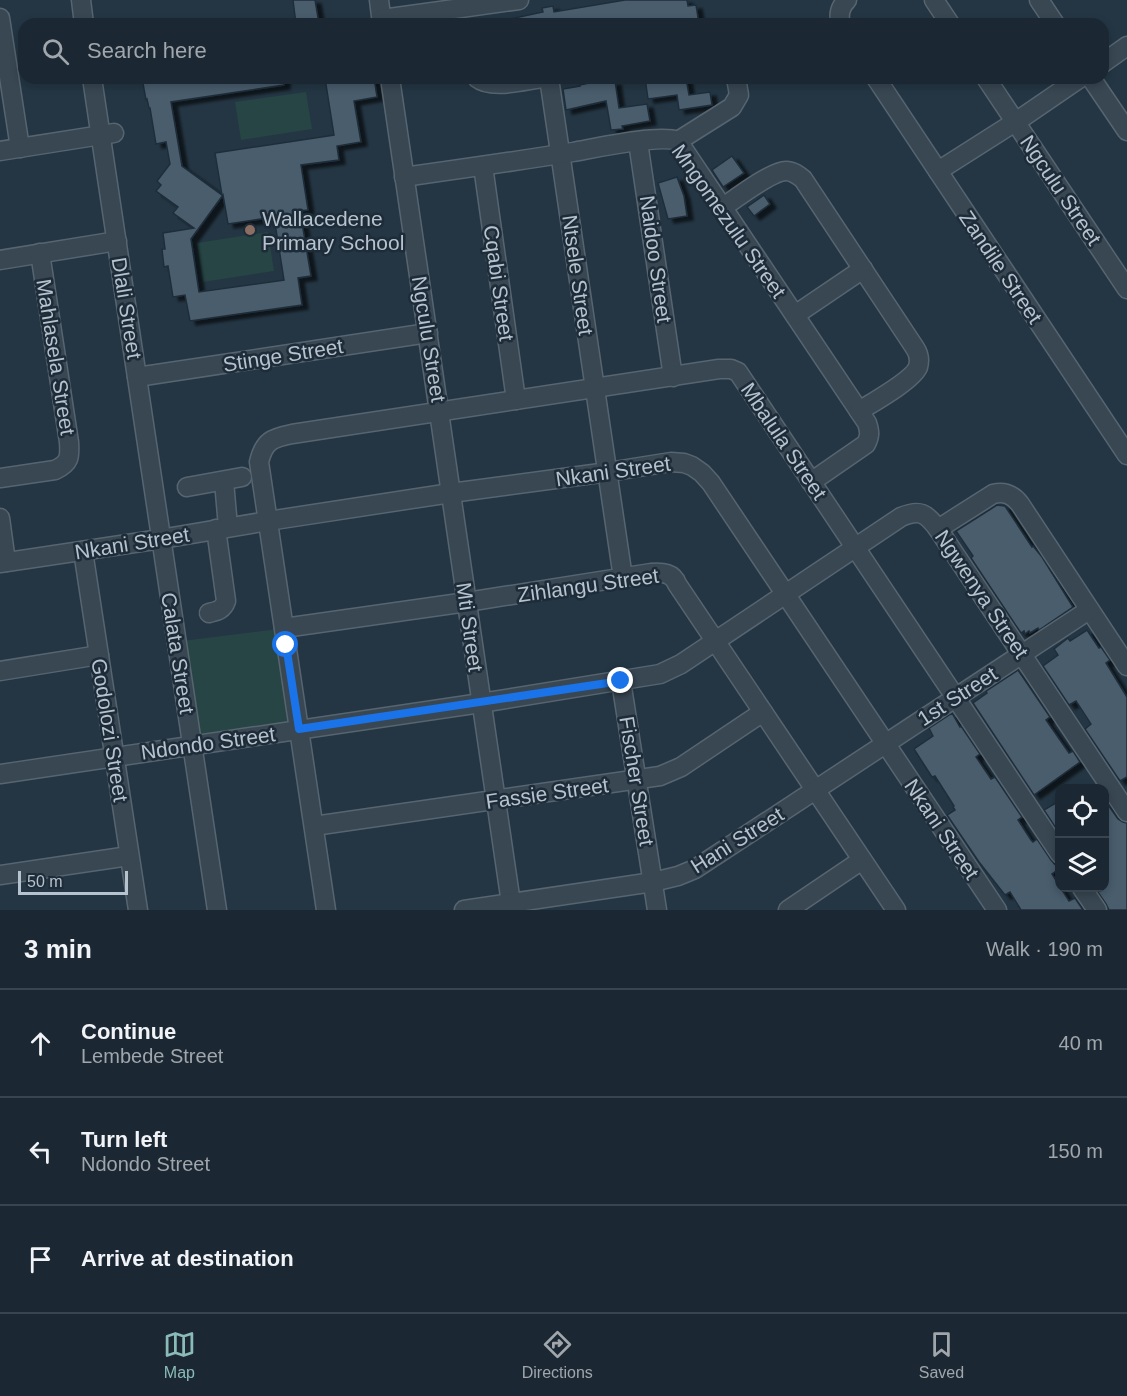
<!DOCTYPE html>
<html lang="en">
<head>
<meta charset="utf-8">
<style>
  :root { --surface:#1b2833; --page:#24303b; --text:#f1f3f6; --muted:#a0a6ac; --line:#39444e; --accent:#8bbbb9 }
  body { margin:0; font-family:Arial,sans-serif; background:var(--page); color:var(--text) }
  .controls { position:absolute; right:18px; bottom:18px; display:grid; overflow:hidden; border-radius:12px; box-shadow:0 3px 9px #0003 }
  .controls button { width:54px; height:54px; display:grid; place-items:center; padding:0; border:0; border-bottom:2px solid var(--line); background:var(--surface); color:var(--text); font:30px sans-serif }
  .scale { position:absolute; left:18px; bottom:15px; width:110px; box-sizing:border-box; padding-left:6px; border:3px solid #b6c2cd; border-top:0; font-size:16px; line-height:21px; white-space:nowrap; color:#b6c2cd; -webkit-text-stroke:4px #1d2c38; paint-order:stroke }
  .stop { position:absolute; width:18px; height:18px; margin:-14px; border:4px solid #1a73e8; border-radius:50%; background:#fff }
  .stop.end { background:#1a73e8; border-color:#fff; box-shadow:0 2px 6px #0008 }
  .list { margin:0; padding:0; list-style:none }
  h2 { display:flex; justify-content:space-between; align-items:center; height:78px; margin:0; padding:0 24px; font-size:26px }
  h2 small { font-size:20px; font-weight:400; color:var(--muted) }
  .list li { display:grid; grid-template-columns:39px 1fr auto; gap:18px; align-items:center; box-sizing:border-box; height:108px; padding:0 24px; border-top:2px solid var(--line) }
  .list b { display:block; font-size:22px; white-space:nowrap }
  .list p { margin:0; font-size:20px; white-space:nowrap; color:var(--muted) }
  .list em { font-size:20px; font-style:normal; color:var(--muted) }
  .icon { flex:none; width:33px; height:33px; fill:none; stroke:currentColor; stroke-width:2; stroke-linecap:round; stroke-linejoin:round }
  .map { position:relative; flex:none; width:1127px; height:910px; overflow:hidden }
  .search { position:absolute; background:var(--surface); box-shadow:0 3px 9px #0003; left:18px; right:18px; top:18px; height:66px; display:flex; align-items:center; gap:15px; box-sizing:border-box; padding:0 21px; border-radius:18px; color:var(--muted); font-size:22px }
  .sheet { height:402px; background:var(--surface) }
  nav { display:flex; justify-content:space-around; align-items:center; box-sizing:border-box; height:84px; border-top:2px solid var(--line); background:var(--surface); font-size:16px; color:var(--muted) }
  nav a { display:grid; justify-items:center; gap:3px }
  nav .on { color:var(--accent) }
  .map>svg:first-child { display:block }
  .green { fill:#264544 }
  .building { fill:#4a5d6d; stroke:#1f2e3a; stroke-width:1.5; fill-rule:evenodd; filter:url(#shadow) }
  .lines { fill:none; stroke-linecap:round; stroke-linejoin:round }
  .minor-casing { stroke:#576570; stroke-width:21 }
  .minor { stroke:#394753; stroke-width:18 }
  .route { stroke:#1a73e8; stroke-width:8 }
  .education-dot { fill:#8d6e63; stroke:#1d2c38; stroke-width:2 }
  .labels { text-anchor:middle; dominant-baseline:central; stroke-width:5; stroke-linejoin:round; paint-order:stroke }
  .street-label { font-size:21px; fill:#b6c2cd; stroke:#1d2c38 }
  .poi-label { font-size:21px; fill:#b6c2cd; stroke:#1d2c38; text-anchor:start }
</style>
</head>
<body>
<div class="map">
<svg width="1127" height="910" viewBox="0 0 1127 910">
  <defs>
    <filter id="shadow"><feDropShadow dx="6" dy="4" stdDeviation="1.5" flood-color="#0009"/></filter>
  </defs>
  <rect width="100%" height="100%" fill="#243644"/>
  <!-- green -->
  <g class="green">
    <path d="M306,92L312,129L241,140L235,102Z"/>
    <path d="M268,232L274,271L203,282L197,243Z"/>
    <path d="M279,629L290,719L285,725L203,736L197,732L182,641Z"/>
  </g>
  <!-- building -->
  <g class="building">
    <path d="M293,0H315L319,24H296Z"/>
    <path d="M625,0H687L688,6L696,5L699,24H641L640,19L613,24H510V19L543,12L542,8L553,6L554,12Z"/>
    <path d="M142,78H284V85L171,102L182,166L222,195L215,153L334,135L325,78H374L377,97L354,101L361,142L337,146L339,160L301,165L308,210L300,211L311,276L298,278L302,305L190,321L185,295L173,297L168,266L164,267L162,249H165L163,233L194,228L173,213L178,207L156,191L161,185L157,181L170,164L166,142L156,144L150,108H149L147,99L146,100ZM223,195L228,224L274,217L284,280L199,292L191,239Z"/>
    <path d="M645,78H686L689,95L710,92L712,105L679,110L677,95L648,99Z"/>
    <path d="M602,80L603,83L615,81L619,108L647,104L650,121L622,126L623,129L611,130L606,101L566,110L563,89L580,86V85Z"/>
    <path d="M732,156L744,173L723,187L712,170Z"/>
    <path d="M677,177L684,196L687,216L668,219L658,183Z"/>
    <path d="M764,195L770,204L754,216L747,207Z"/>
    <path d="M997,505L1005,506L1032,547L1033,546L1042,557L1073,607L1039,630L1038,628L1030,633L1029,631L1025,634L1024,631L1021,633L971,558L973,556L956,531Z"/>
    <path d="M1087,630L1099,648L1101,647L1110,660L1106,663L1127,697V777L1120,781L1085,729L1091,724L1076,701L1069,705L1043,666L1058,655L1054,649L1068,638L1070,641Z"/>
    <path d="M1018,670L1050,717L1046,720L1069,753L1073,751L1080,762L1034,795L973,703L987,693L986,691Z"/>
    <path d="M952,713L960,727L961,726L980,754L976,757L991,779L995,777L1022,817L1018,820L1031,840L1033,842L1037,839L1051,860L1059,869L1052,874L1069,901L1075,898L1083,910H1021L1010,892L1005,895L979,862L947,815L955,810L953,807L954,806L935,776L932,777L914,749L933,736L929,728Z"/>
    <path d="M1104,799L1118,819L1123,822L1127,823V910H1109L1106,904L1095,888H1104Z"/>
    <path d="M1059,801V833L1044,810Z"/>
  </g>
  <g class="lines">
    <!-- minor casing -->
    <g class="minor-casing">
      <g id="minor">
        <path d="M81,0L84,24"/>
        <path d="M379,0L382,24"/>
        <path d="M934,0L950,24"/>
        <path d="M1039,0L1055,24"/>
        <path d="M0,18L20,148"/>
        <path d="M382,19L519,0"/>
        <path d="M841,24C838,15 840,7 847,0"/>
        <path d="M1103,63L1127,46"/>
        <path d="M92,78L217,910"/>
        <path d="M390,78L512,910"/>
        <path d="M477,78C492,90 525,80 543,78"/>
        <path d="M549,78L623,578"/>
        <path d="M876,78L1127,455"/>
        <path d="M986,78L1127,289"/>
        <path d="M1091,78L1127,131"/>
        <path d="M678,141L732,107L739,95L736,78"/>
        <path d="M638,142L673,377"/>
        <path d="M0,151L114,133"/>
        <path d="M483,166L516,400"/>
        <path d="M938,171L1023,117L1080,78"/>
        <path d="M404,177C461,169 517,161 573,152C596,148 658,134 678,141L867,423C870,432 870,436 866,444L811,482"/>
        <path d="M722,208C735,199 772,171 786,171C793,171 798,175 803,179L915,348C919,354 920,360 918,367C913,380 872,403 859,411"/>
        <path d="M0,260L117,241"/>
        <path d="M795,315L863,269"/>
        <path d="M137,377L428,333"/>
        <path d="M0,478L55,470C70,463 70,457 69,442L40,253"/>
        <path d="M224,481L228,527"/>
        <path d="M187,487L242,477"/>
        <path d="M0,518L6,562"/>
        <path d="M938,529L993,494C1005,491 1013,495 1020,504L1127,666"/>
        <path d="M83,551L138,910"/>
        <path d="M0,563L161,539L268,521L451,493L608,472L671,462L684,463L692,466L702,473L711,483L997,910"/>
        <path d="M209,613C217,611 223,610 226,601L216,529"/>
        <path d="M284,628L467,602L651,573C663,572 673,573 677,584L896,910"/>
        <path d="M0,671L99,655"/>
        <path d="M621,681L657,910"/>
        <path d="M0,774L481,703L660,674L681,664L901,517C920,509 926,513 938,529L1127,812"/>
        <path d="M314,826L660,776L681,767L763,712"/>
        <path d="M0,875L129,856"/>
        <path d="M1082,888L1097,910"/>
        <path d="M326,910L259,462C264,441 272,438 292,434L719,369H731L738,372L1060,854"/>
        <path d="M464,910L653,882L678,876L695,869L1089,610"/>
        <path d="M788,910L862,860"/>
      </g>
    </g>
    <!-- minor -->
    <use href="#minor" class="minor"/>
  </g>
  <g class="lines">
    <!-- route -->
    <path class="route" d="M286,645L299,729L621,681"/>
  </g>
  <!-- markers -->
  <circle class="education-dot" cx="250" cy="230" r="6"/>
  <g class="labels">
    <!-- street labels -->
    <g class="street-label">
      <text transform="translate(1061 190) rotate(56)">Ngculu Street</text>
      <text transform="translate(729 221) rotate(55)">Mngomezulu Street</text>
      <text transform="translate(656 259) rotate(82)">Naidoo Street</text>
      <text transform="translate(1001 267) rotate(56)">Zandile Street</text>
      <text transform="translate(578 275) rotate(82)">Ntsele Street</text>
      <text transform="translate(499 283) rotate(82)">Cqabi Street</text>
      <text transform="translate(127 308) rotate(81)">Dlali Street</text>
      <text transform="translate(429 339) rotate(81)">Ngculu Street</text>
      <text transform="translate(283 355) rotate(-9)">Stinge Street</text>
      <text transform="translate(56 357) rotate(81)">Mahlasela Street</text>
      <text transform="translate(784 441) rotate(56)">Mbalula Street</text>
      <text transform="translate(613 471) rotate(-8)">Nkani Street</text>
      <text transform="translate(132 543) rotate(-9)">Nkani Street</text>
      <text transform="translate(588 585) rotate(-8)">Zihlangu Street</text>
      <text transform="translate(982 594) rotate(56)">Ngwenya Street</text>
      <text transform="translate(470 627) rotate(82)">Mti Street</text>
      <text transform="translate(178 653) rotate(81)">Calata Street</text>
      <text transform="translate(957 696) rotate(-33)">1st Street</text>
      <text transform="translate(110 730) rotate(81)">Godolozi Street</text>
      <text transform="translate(208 743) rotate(-8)">Ndondo Street</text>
      <text transform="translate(637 781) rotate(81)">Fischer Street</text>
      <text transform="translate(547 793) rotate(-8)">Fassie Street</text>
      <text transform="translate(942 829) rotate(56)">Nkani Street</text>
      <text transform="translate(737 840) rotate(-32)">Hani Street</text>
    </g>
    <!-- poi labels -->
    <g class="poi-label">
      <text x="262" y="218">Wallacedene<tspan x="262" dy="24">Primary School</tspan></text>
    </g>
  </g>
</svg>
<div class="controls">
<button><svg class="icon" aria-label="locate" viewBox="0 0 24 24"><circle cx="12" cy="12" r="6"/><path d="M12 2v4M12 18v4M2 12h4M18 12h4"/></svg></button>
<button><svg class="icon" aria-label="layers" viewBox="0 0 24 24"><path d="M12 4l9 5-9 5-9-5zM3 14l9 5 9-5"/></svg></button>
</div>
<div class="scale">50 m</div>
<div class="stop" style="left:286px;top:645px"></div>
<div class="stop end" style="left:621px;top:681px"></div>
<div class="search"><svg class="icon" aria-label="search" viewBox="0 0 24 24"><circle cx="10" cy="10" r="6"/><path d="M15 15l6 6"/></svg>Search here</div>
</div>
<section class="sheet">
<h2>3 min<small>Walk · 190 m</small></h2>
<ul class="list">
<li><svg class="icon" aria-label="ahead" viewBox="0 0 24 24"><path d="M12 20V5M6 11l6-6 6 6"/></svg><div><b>Continue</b><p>Lembede Street</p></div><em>40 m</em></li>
<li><svg class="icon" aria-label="left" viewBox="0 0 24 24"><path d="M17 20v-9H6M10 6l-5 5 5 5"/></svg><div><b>Turn left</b><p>Ndondo Street</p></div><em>150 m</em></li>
<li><svg class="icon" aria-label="arrive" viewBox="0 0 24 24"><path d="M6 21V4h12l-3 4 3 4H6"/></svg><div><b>Arrive at destination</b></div></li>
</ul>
</section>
<nav>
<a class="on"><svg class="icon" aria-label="map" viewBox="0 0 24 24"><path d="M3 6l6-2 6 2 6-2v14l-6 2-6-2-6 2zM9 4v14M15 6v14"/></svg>Map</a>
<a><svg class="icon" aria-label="directions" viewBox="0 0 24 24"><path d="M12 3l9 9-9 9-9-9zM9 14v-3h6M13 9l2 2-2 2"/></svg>Directions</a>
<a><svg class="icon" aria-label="saved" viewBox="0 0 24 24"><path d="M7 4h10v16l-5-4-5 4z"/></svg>Saved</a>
</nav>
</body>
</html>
